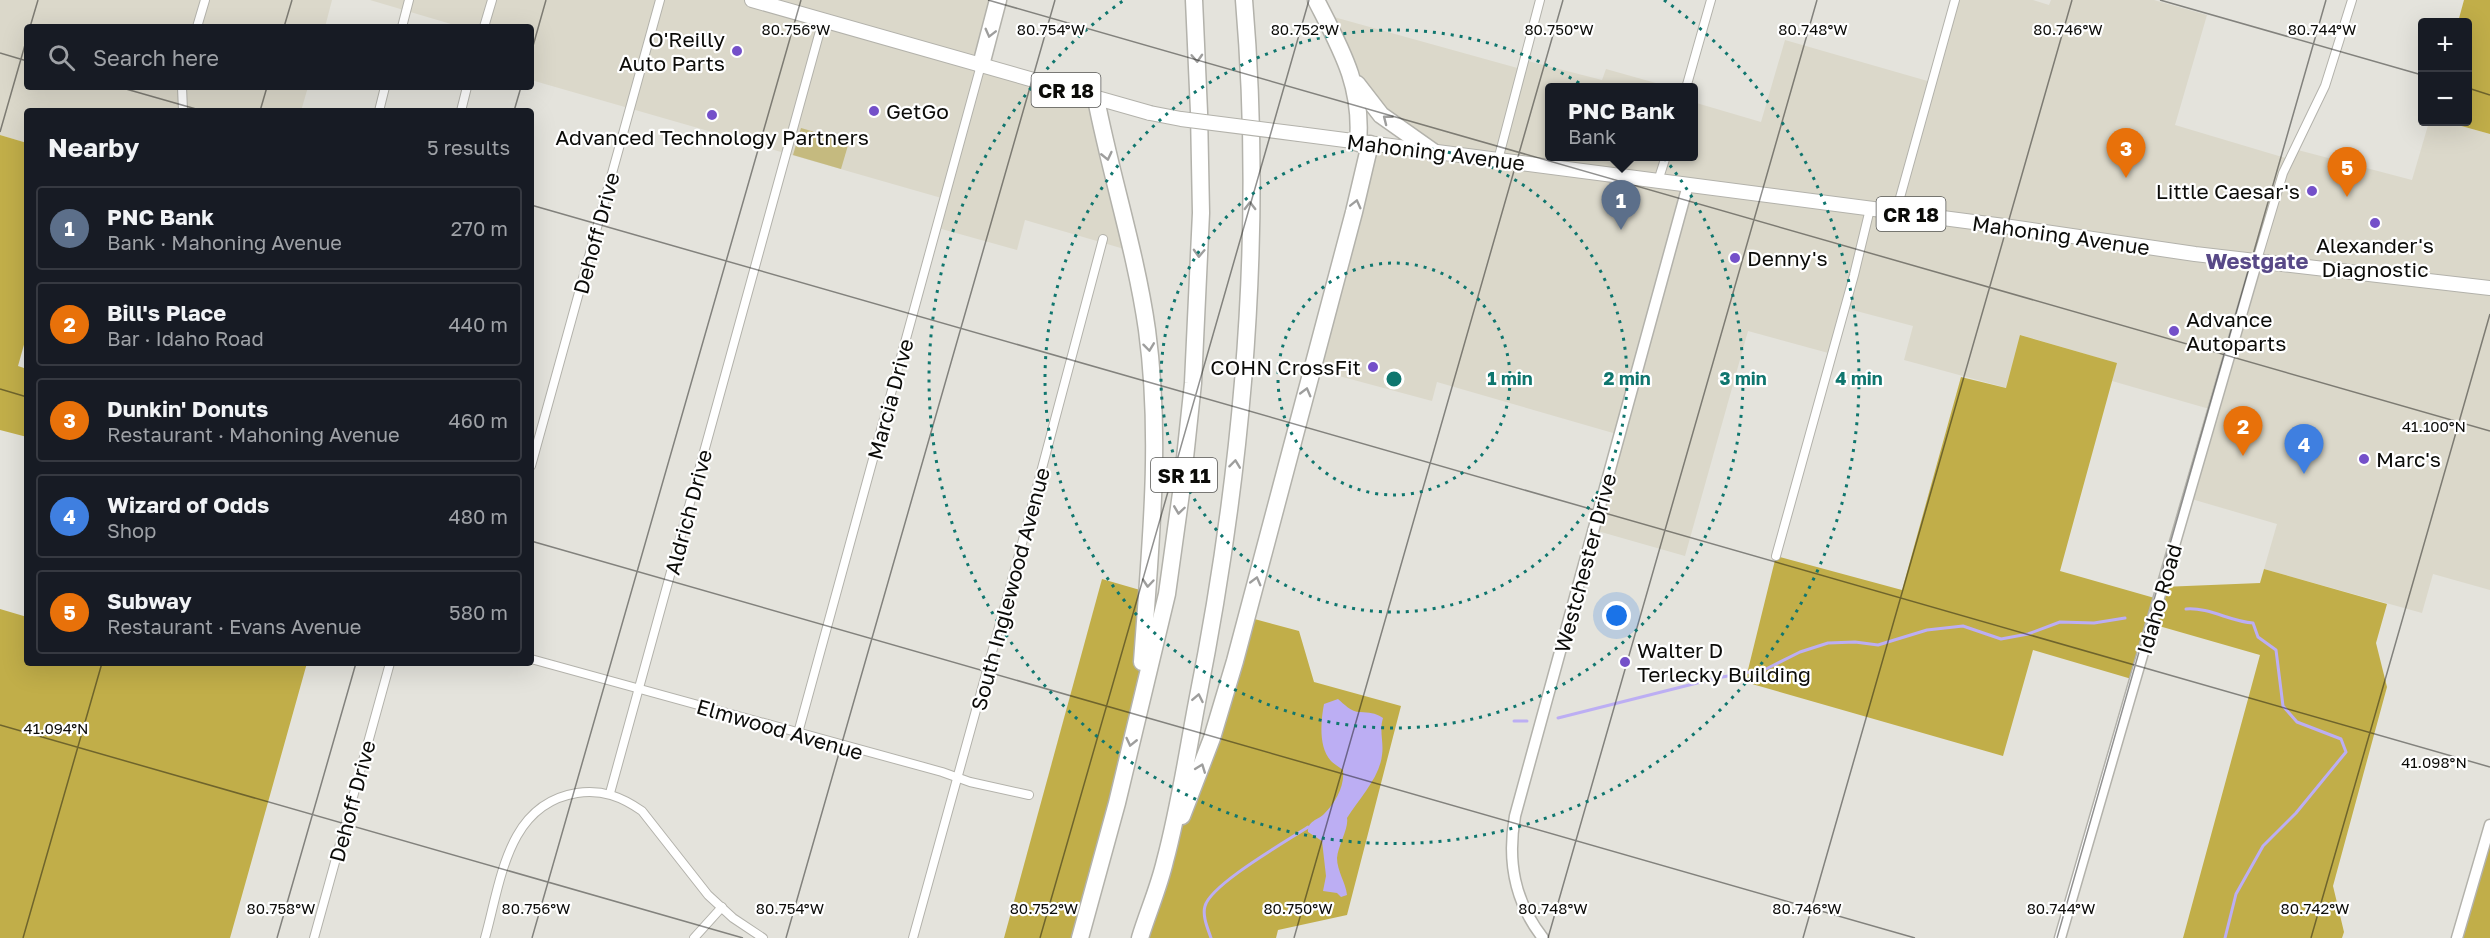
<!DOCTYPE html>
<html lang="en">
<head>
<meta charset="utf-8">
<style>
  :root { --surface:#171b24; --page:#20242c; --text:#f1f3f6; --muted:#9ea1a6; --line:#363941; --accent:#7450c9 }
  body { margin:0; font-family:"Golos Text",sans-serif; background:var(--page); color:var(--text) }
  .controls { position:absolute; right:18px; top:18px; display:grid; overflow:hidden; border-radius:6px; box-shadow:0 6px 24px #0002 }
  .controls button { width:54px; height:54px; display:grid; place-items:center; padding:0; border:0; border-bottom:2px solid var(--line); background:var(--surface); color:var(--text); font:30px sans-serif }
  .you { position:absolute; left:1617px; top:616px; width:21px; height:21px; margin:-15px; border:4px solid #fff; border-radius:50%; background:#1a73e8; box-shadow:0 0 0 9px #1a73e833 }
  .badge { display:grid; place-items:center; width:39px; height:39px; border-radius:50%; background:var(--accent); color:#fff; font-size:20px; font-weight:700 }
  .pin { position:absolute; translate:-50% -50px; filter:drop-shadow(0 2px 3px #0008) }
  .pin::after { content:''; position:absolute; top:32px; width:21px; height:18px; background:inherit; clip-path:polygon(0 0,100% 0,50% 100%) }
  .popup { position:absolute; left:1545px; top:83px; width:153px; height:78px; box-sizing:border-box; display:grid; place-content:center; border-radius:6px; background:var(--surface); filter:drop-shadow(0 2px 4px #0005); font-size:20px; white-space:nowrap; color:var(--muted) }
  .popup b { font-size:22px; color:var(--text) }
  .popup::after { content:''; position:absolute; left:50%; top:100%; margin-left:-12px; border:12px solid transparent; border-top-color:var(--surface) }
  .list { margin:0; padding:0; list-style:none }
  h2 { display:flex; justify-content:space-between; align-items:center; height:78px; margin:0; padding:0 24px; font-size:26px }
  h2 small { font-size:20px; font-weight:400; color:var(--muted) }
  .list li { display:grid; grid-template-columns:39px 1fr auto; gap:18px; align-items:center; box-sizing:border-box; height:84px; margin:0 12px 12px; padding:0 12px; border:2px solid var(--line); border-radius:6px }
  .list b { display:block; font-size:22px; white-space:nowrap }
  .list p { margin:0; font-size:20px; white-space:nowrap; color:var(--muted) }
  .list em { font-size:20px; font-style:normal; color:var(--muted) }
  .icon { flex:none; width:33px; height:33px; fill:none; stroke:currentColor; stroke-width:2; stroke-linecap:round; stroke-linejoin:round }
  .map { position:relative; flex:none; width:2490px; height:938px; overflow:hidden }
  .search { position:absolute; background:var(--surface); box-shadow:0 6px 24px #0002; left:24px; top:24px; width:510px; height:66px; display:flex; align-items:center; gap:15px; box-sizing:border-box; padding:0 21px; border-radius:6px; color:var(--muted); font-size:22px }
  .panel { position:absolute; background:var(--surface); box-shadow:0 6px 24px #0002; left:24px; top:108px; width:510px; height:558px; border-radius:6px }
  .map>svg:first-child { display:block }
  .built { fill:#dbd8ca }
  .green { fill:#c5ba7f }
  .forest { fill:#c1ae49 }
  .water { fill:#bcaef3 }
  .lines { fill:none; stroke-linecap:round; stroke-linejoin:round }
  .stream { stroke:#bcaef3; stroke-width:3 }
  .minor-casing { stroke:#b3b2ab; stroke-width:10 }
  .tertiary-casing { stroke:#b3b2ab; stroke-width:13 }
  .primary-casing { stroke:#b3b2ab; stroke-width:16 }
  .motorway-casing { stroke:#b3b2ab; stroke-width:19 }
  .minor { stroke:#fff; stroke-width:8 }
  .tertiary { stroke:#fff; stroke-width:10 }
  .primary { stroke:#fff; stroke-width:14 }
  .motorway { stroke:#fff; stroke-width:16 }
  .primary-bridge-casing { stroke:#b3b2ab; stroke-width:16; stroke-linecap:butt }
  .primary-bridge { stroke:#fff; stroke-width:14 }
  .oneway { stroke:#9e9e9d }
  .ticks { fill:none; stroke:#0c0c09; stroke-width:1.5; stroke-opacity:0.45 }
  .ring { fill:none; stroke:#0f766e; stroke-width:3; stroke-dasharray:3 6 }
  .poi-dot { fill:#7450c9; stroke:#fff; stroke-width:2 }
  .labels { text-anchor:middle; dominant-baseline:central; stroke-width:4.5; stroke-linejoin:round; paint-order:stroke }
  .shield { fill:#fff; stroke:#555553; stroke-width:1.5 }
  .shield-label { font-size:20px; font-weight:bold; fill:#0c0c09 }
  .poi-label { font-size:21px; fill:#0c0c09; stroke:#fff; text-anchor:start }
  .street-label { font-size:21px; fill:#0c0c09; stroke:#fff }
  .neighbourhood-label { font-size:22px; font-weight:bold; fill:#584987; stroke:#fff }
  .ticks-label { font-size:15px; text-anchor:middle; fill:#0c0c09; stroke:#fff; stroke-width:4.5; stroke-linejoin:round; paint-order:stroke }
  .centre { fill:#0f766e; stroke:#fff; stroke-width:3 }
  .ring-label { font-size:18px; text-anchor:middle; font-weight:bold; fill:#0f766e; stroke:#fff; stroke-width:4.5; stroke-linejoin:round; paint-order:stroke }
</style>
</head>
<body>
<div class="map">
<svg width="2490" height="938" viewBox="0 0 2490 938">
  <rect width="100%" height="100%" fill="#e4e3dc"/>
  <!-- built -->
  <g class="built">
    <path d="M0,0H332L325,27H27V87H308L301,111H27V143L0,135Z"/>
    <path d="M370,0H998L982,65L1096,99L1131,251L1025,220L1017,250L938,228L945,199L531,80V27H461Z"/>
    <path d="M1955,0H2033L2049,5L2051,0H2154L2207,15L2175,125L2289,159L2294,149L2412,180L2429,122H2447L2490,134V590L2433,574L2422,613L2264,569L2277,524L2188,498L2213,410L2112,381L2116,363L2021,335L2007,388L1904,360L1913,326L1845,308L1832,354L1748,331L1685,556L1594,530L1620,435L1437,382L1432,401L1313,369L1370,144L1430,151L1381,115L1323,14L1521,69L1524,60L1602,80L1606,69L1670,87L1549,88V156H1693V102L1761,122L1785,40L1931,82Z"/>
  </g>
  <!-- green -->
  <path class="green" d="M801,128L849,142L841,169L793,155Z"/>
  <!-- forest -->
  <g class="forest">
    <path d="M2464,0H2490V134L2447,122H2468V22H2458Z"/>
    <path d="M0,135L27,143V334L18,366L27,369V437L0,430Z"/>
    <path d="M2020,335L2117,363L2060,571L2158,599L2162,587L2260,583L2264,569L2387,604L2376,643L2387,687L2333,886L2344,932L2342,938H2183L2260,655L2152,624L2135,680L2033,650L2003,756L1745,682L1776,556L1902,590L1961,377L2006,388Z"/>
    <path d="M1102,579L1147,592L1139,708L1080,938H1004Z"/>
    <path d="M0,609L27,617V663H307L230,938H0Z"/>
    <path d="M1247,617L1299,631L1314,682L1401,706L1347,915L1278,930L1276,938H1140Z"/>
    <path d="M2490,825V938H2457Z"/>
  </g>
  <!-- water -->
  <path class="water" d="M1338,699C1344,704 1351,712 1360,712C1370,713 1374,712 1383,718C1379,731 1384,742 1382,755C1380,777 1359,799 1347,818C1349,828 1338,845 1337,858C1337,871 1346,883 1347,895L1341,897L1337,893L1323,891L1326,876L1322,841L1308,832C1308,820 1317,821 1324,814C1335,803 1345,786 1343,770C1339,767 1334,764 1331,761C1318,747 1321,720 1324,704Z"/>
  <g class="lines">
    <!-- stream -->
    <g class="stream">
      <path d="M2186,609C2209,607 2231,622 2253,623L2258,637L2276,650L2283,706L2297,722L2341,739L2346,752L2296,813L2263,846L2236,894L2225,938"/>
      <path d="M1558,718L1717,678L1766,669L1800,652L1828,643L1855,642L1878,645L1927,630L1963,626L2001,639L2028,634L2060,622L2094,623L2125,618"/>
      <path d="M1514,721H1527"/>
      <path d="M1211,938C1208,929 1202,916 1205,906C1211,884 1287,841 1308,827"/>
    </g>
    <!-- minor casing -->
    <g class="minor-casing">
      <g id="minor">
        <path d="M197,27L205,0"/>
        <path d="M402,27L409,0"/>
        <path d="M484,27L492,0"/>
        <path d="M182,87L183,111"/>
        <path d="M1686,88L1711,0"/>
        <path d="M379,111L385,87"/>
        <path d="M461,111L467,87"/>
        <path d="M1498,160L1540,0"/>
        <path d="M1658,181L1666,156"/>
        <path d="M1896,212L1955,0"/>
        <path d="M2257,260L2283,173L2325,86L2352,0"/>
        <path d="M531,466L660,0"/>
        <path d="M1776,556L1854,275L1870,209"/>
        <path d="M531,659L942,772L970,782L1029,795"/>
        <path d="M798,733L981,65"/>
        <path d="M610,793L823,20"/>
        <path d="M314,938L390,663"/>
        <path d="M485,938C501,881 507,804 577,793C602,789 622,797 642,811L708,895L733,918L763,938"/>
        <path d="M694,938L722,907"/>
        <path d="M913,938L1020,551L1103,239"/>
      </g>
    </g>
    <!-- tertiary casing -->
    <g class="tertiary-casing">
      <g id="tertiary">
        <path d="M1543,938C1514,901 1507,861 1515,816L1688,185"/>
        <path d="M2060,938L2257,260"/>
        <path d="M2457,938L2490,825"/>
      </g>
    </g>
    <!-- primary casing -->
    <g class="primary-casing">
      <g id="primary">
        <path d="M752,0L1150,113"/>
        <path d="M1299,134L2004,226L2195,254L2490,288"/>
      </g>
    </g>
    <!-- motorway casing -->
    <g class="motorway-casing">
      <g id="motorway">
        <path d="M1316,0C1341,49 1363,86 1358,143"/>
        <path d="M981,65L998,0"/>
        <path d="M1357,84L1381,115L1432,151"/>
        <path d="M1096,99C1111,176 1136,252 1147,330C1162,440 1150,551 1142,662"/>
        <path d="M1182,816L1212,738L1235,661L1354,212L1370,144"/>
        <path d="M1080,938L1117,803L1167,594L1182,486L1193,383L1201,213L1199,112L1194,0"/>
        <path d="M1140,938C1148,912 1159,887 1165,861C1179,809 1187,755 1197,702C1243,472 1264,234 1244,0"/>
      </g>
    </g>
    <!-- minor -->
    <use href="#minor" class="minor"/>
    <!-- tertiary -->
    <use href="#tertiary" class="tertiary"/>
    <!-- primary -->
    <use href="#primary" class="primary"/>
    <!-- motorway -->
    <use href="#motorway" class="motorway"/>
    <!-- primary-bridge casing -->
    <g class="primary-bridge-casing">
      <path id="primary-bridge" d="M1150,113L1181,119L1299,134"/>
    </g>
    <!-- primary-bridge -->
    <use href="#primary-bridge" class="primary-bridge"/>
  </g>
  <!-- one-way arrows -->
  <defs><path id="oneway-chevron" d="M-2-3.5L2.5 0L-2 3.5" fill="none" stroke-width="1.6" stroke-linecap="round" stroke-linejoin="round" transform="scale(1.5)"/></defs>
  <g class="oneway">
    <use href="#oneway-chevron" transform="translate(990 33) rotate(104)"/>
    <use href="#oneway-chevron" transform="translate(1197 58) rotate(87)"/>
    <use href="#oneway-chevron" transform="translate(1387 119) rotate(-142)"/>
    <use href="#oneway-chevron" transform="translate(1107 156) rotate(77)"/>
    <use href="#oneway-chevron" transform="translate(1356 204) rotate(-76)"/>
    <use href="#oneway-chevron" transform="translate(1250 206) rotate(-90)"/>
    <use href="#oneway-chevron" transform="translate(1199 253) rotate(92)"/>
    <use href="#oneway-chevron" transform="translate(1149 347) rotate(83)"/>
    <use href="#oneway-chevron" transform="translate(1306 392) rotate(-75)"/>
    <use href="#oneway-chevron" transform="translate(1235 464) rotate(-83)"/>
    <use href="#oneway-chevron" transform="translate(1179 510) rotate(98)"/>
    <use href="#oneway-chevron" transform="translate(1256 581) rotate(-75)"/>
    <use href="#oneway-chevron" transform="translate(1148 583) rotate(95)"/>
    <use href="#oneway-chevron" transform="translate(1198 698) rotate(-79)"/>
    <use href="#oneway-chevron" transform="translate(1131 742) rotate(103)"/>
    <use href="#oneway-chevron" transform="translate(1201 768) rotate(-69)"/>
  </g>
  <!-- ticks -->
  <path class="ticks" d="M988,0L2490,431M2160,0L2422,75M30,27L38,0M284,27L292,0M0,53L27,61M531,53L546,0M119,87L203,111M2468,88L2490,95M260,111L267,87M514,111L521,87M0,132L27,38M531,205L2490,767M0,389L27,397M531,541L1915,938M0,725L743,938M23,938L102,663M277,938L356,663M532,938L801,0M786,938L1055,0M1040,938L1309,0M1294,938L1563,0M1548,938L1817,0M1803,938L2072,0M2057,938L2326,0M2311,938L2490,314"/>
  <!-- distance rings -->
  <g class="ring">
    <circle cx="1394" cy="379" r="116"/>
    <circle cx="1394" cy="379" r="233"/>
    <circle cx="1394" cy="379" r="349"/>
    <path d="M1664 0A465 465 0 1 1 1124 0"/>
  </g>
  <!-- markers -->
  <g class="poi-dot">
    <circle cx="737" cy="51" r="6"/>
    <circle cx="874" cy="111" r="6"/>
    <circle cx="712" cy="115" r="6"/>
    <circle cx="2312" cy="191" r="6"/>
    <circle cx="2375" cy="223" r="6"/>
    <circle cx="1735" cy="258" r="6"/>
    <circle cx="2174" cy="331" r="6"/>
    <circle cx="1373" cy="367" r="6"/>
    <circle cx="2364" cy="459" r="6"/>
    <circle cx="1625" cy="662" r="6"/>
  </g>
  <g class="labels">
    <!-- shield labels -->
    <g class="shield">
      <rect x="1031.5" y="73" width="69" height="34" rx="4.5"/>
      <rect x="1876.5" y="197" width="69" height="34" rx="4.5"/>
      <rect x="1151" y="458" width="66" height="34" rx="4.5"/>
    </g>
    <g class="shield-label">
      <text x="1066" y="90">CR 18</text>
      <text x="1911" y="214">CR 18</text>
      <text x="1184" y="475">SR 11</text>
    </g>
    <!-- poi labels -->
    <g class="poi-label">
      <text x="725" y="39" text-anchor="end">O'Reilly<tspan x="725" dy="24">Auto Parts</tspan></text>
      <text x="886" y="111">GetGo</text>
      <text x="712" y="137" text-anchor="middle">Advanced Technology Partners</text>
      <text x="2300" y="191" text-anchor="end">Little Caesar's</text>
      <text x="2375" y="245" text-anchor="middle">Alexander's<tspan x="2375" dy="24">Diagnostic</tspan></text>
      <text x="1747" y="258">Denny's</text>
      <text x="2186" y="319">Advance<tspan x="2186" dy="24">Autoparts</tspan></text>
      <text x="1361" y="367" text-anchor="end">COHN CrossFit</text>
      <text x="2376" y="459">Marc's</text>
      <text x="1637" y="650">Walter D<tspan x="1637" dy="24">Terlecky Building</tspan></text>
    </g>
    <!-- street labels -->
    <g class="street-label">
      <text transform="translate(1436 152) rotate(7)">Mahoning Avenue</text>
      <text transform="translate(596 233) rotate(-75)">Dehoff Drive</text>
      <text transform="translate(2061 235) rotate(8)">Mahoning Avenue</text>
      <text transform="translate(890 399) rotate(-75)">Marcia Drive</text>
      <text transform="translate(688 512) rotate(-75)">Aldrich Drive</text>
      <text transform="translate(1585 563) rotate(-75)">Westchester Drive</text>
      <text transform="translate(1010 589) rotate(-75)">South Inglewood Avenue</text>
      <text transform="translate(2159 599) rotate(-74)">Idaho Road</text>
      <text transform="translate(780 729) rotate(16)">Elmwood Avenue</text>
      <text transform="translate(352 801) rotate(-75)">Dehoff Drive</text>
    </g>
    <!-- neighbourhood labels -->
    <g class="neighbourhood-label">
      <text x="2257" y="260">Westgate</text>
    </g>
  </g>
  <g class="ticks-label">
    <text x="796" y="35">80.756°W</text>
    <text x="1051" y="35">80.754°W</text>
    <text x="1305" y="35">80.752°W</text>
    <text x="1559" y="35">80.750°W</text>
    <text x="1813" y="35">80.748°W</text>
    <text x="2068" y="35">80.746°W</text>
    <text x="2322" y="35">80.744°W</text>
    <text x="2434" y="432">41.100°N</text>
    <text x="56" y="734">41.094°N</text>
    <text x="2434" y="768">41.098°N</text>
    <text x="281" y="914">80.758°W</text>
    <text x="536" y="914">80.756°W</text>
    <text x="790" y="914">80.754°W</text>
    <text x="1044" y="914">80.752°W</text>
    <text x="1298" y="914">80.750°W</text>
    <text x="1553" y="914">80.748°W</text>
    <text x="1807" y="914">80.746°W</text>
    <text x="2061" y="914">80.744°W</text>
    <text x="2315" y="914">80.742°W</text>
  </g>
  <circle cx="1394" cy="379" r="9" class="centre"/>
  <g class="ring-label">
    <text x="1510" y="385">1 min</text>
    <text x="1627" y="385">2 min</text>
    <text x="1743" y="385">3 min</text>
    <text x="1859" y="385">4 min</text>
  </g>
</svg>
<div class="controls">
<button>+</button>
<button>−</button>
</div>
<div class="you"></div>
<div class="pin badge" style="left:1621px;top:230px;background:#5c6f8a">1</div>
<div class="popup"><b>PNC Bank</b>Bank</div>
<div class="pin badge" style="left:2243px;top:456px;background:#e8710a">2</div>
<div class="pin badge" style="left:2126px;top:178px;background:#e8710a">3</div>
<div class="pin badge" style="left:2304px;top:474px;background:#3f7fe0">4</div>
<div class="pin badge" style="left:2347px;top:197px;background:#e8710a">5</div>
<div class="search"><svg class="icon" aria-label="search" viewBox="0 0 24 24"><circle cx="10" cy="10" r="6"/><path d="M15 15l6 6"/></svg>Search here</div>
<section class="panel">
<h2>Nearby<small>5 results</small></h2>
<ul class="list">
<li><span class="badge" style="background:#5c6f8a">1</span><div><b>PNC Bank</b><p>Bank · Mahoning Avenue</p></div><em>270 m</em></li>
<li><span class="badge" style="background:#e8710a">2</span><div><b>Bill's Place</b><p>Bar · Idaho Road</p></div><em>440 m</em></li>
<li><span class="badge" style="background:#e8710a">3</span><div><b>Dunkin' Donuts</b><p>Restaurant · Mahoning Avenue</p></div><em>460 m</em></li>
<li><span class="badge" style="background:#3f7fe0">4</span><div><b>Wizard of Odds</b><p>Shop</p></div><em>480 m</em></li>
<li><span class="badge" style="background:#e8710a">5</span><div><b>Subway</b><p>Restaurant · Evans Avenue</p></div><em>580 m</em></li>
</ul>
</section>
</div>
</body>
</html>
